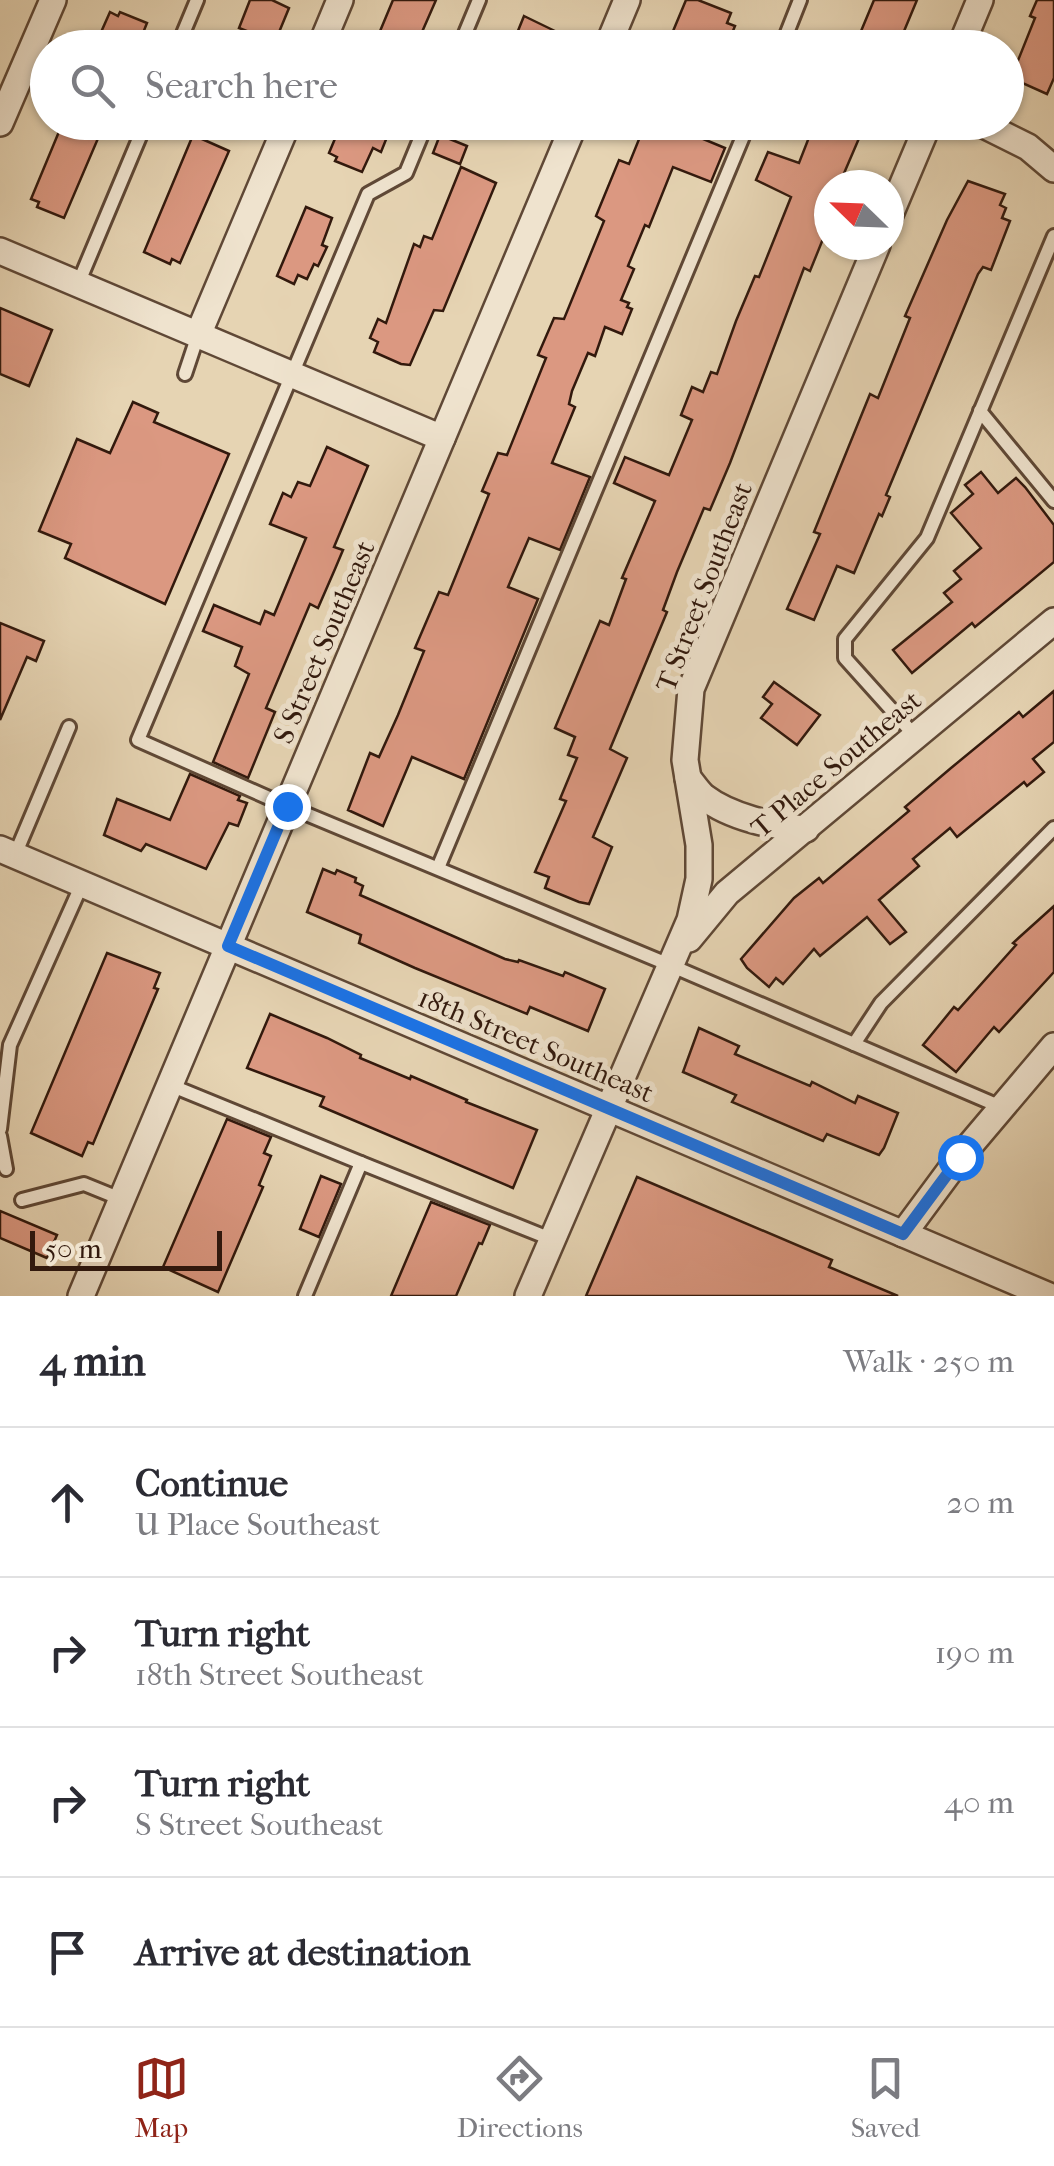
<!DOCTYPE html>
<html lang="en">
<head>
<meta charset="utf-8">
<style>
  :root { --surface:#fff; --page:#f2f2f3; --text:#2b2b33; --muted:#7c7c81; --line:#e1e1e2; --accent:#8f2418 }
  body { margin:0; font-family:"IM FELL French Canon",serif; background:var(--page); color:var(--text) }
  .compass { position:absolute; left:814px; top:170px; width:90px; height:90px; border-radius:50%; background:var(--surface); box-shadow:0 2px 8px #0004; rotate:293deg }
  .scale { position:absolute; left:30px; bottom:25px; width:192px; box-sizing:border-box; padding-left:10px; border:5px solid #32190d; border-top:0; font-size:28px; line-height:35px; white-space:nowrap; color:#32190d; -webkit-text-stroke:8px #efe3ce; paint-order:stroke }
  .stop { position:absolute; width:30px; height:30px; margin:-22px; border:8px solid #1a73e8; border-radius:50%; background:#fff }
  .stop.end { background:#1a73e8; border-color:#fff; box-shadow:0 2px 10px #0008 }
  .list { margin:0; padding:0; list-style:none }
  h2 { display:flex; justify-content:space-between; align-items:center; height:130px; margin:0; padding:0 40px; font-size:42px }
  h2 small { font-size:32px; font-weight:400; color:var(--muted) }
  .list li { display:grid; grid-template-columns:65px 1fr auto; gap:30px; align-items:center; box-sizing:border-box; height:150px; padding:0 40px; border-top:2px solid var(--line) }
  .list b { display:block; font-size:38px; white-space:nowrap }
  .list p { margin:0; font-size:32px; white-space:nowrap; color:var(--muted) }
  .list em { font-size:32px; font-style:normal; color:var(--muted) }
  .icon { flex:none; width:55px; height:55px; fill:none; stroke:currentColor; stroke-width:2; stroke-linecap:round; stroke-linejoin:round }
  .map { position:relative; flex:none; width:1054px; height:1296px; overflow:hidden }
  .search { position:absolute; background:var(--surface); box-shadow:0 2px 8px #0004; left:30px; right:30px; top:30px; height:110px; display:flex; align-items:center; gap:25px; box-sizing:border-box; padding:0 35px; border-radius:55px; color:var(--muted); font-size:38px }
  .sheet { height:730px; background:var(--surface) }
  nav { display:flex; justify-content:space-around; align-items:center; box-sizing:border-box; height:140px; border-top:2px solid var(--line); background:var(--surface); font-size:28px; color:var(--muted) }
  nav a { display:grid; justify-items:center; gap:5px }
  nav .on { color:var(--accent) }
  .map>svg:first-child { display:block }
  .building { fill:#db9881; stroke:#32190d; stroke-width:2.5 }
  .lines { fill:none; stroke-linecap:round; stroke-linejoin:round }
  .lane-casing { stroke:#5f4836; stroke-width:18 }
  .street-casing { stroke:#5f4836; stroke-width:30 }
  .lane { stroke:#efe3ce; stroke-width:12 }
  .street { stroke:#efe3ce; stroke-width:25 }
  .route { stroke:#1a73e8; stroke-width:12 }
  .labels { text-anchor:middle; dominant-baseline:central; stroke-width:10; stroke-linejoin:round; paint-order:stroke }
  .street-label { font-size:28px; fill:#32190d; stroke:#efe3ce }
</style>
</head>
<body>
<div class="map">
<svg width="1054" height="1296" viewBox="0 0 1054 1296">
  <rect width="100%" height="100%" fill="#e6d4b3"/>
  <filter id="stains"><feTurbulence type="fractalNoise" baseFrequency=".002" numOctaves="4"/><feColorMatrix values="0 0 0 0 .2 0 0 0 0 .09 0 0 0 0 .02 0 0 0 .5 -.17"/></filter>
  <radialGradient id="worn" r=".72"><stop offset=".6" stop-color="#630" stop-opacity="0"/><stop offset="1" stop-color="#630" stop-opacity=".3"/></radialGradient>
  <!-- building -->
  <g class="building">
    <path d="M250,0H272L289,8L275,42L239,28Z"/>
    <path d="M393,0H436L415,48H373Z"/>
    <path d="M686,0H698L731,13L727,23L735,26L726,48H666Z"/>
    <path d="M874,0H917L897,48L859,36Z"/>
    <path d="M1037,0H1054V78L1047,94L1011,78L1035,18L1030,16Z"/>
    <path d="M110,12L118,16L120,12L147,23L137,48H94Z"/>
    <path d="M524,16L559,33L553,48H511Z"/>
    <path d="M63,122H105L64,218L37,207L39,202L31,199Z"/>
    <path d="M342,122H393L381,152L373,148L362,172L335,161L337,157L329,153Z"/>
    <path d="M646,122H688L684,131L725,148L711,182L673,167L649,227L645,225L628,266L634,269L621,300L629,303L627,307L632,309L622,334L605,327L595,356L588,353L572,391L569,404L575,407L552,463L590,477L560,550L529,538L508,587L538,599L464,779L412,757L383,826L348,810L370,753L379,757L398,715L424,651L415,648L439,592L448,595L489,494L482,491L498,453L507,455L546,358L538,355L554,318L564,319L604,221L596,216L619,160L629,164Z"/>
    <path d="M815,122H866L839,185H829V209L820,231L825,234L810,271L804,268L730,463L710,510L704,508L677,572L663,610L667,612L610,749L627,758L593,837L612,847L589,904L579,902L545,888L549,877L535,872L566,801L560,799L577,758L568,755L575,737L555,728L600,621L609,625L626,579L622,578L655,501L614,483L625,457L669,475L692,420L681,415L692,387L703,392L711,372L717,374L736,321L755,276L759,277L791,197L756,180L768,152L799,163Z"/>
    <path d="M193,135L229,151L180,263L172,259L170,264L144,252Z"/>
    <path d="M440,135L467,146L460,164L433,153Z"/>
    <path d="M461,167L496,183L443,311L434,310L410,365L401,364L374,352L378,342L370,338L378,319L386,323L414,244L420,247L424,236L432,239Z"/>
    <path d="M968,181L1005,194L1000,205L1006,208L1002,218L1010,221L991,270L983,267L978,274L886,495L890,497L882,516L879,514L854,573L837,566L814,620L787,609L820,534L814,532L870,394L878,398L910,318L905,316L947,220Z"/>
    <path d="M306,207L332,218L322,245L327,247L318,266L314,264L307,279L298,275L294,284L277,276Z"/>
    <path d="M0,308L52,330L29,386L0,374Z"/>
    <path d="M133,402L158,413L154,422L229,454L165,604L65,558L71,544L39,531L77,439L110,453Z"/>
    <path d="M327,447L368,466L334,547L343,550L335,569L318,608L310,604L266,708L275,712L248,778L213,762L249,674L235,666L242,647L203,631L214,605L260,624L265,611L274,615L306,538L270,524L283,493L291,497L298,482L310,486Z"/>
    <path d="M981,472L998,493L1016,478L1025,487L1054,525V562L975,627L972,623L912,673L893,650L952,602L944,593L961,579L954,571L981,548L951,513L973,494L965,485Z"/>
    <path d="M0,623L44,641L36,661L27,657L0,720Z"/>
    <path d="M774,682L820,715L797,745L761,718L772,704L763,697Z"/>
    <path d="M1054,691V742L1033,759L1044,772L1027,786L1024,782L957,837L950,828L913,859L919,866L879,900L906,932L890,944L867,917L820,956L814,949L783,984L776,978L769,987L747,968L741,959L794,898L819,878L823,883L909,811L905,807L951,768L1019,712L1023,717Z"/>
    <path d="M190,774L240,796L238,800L247,803L238,826L229,823L206,869L146,844L141,851L104,835L117,799L170,820Z"/>
    <path d="M323,869L335,874L337,870L356,878L355,882L363,886L360,895L505,959L518,962L519,960L563,976L565,972L605,989L588,1031L530,1007L527,1014L415,968L359,943L361,935L307,912Z"/>
    <path d="M1054,906V972L999,1032L994,1027L956,1072L923,1045L954,1007L958,1010L1016,945L1013,943Z"/>
    <path d="M107,953L160,973L154,988L158,989L93,1144L88,1142L82,1156L31,1133Z"/>
    <path d="M270,1014L327,1038L361,1055L360,1058L410,1079L411,1076L467,1100L466,1102L537,1130L513,1188L320,1106L324,1097L247,1068Z"/>
    <path d="M699,1028L739,1046L735,1054L810,1086L812,1082L855,1103L858,1096L898,1113L884,1148L879,1155L827,1134L823,1141L732,1102L736,1095L683,1072Z"/>
    <path d="M227,1119L271,1137L264,1153L271,1156L259,1185L263,1187L218,1292L163,1267Z"/>
    <path d="M321,1176L341,1184L319,1237L300,1229Z"/>
    <path d="M637,1177L832,1260L829,1267L898,1296H586Z"/>
    <path d="M431,1202L490,1225L482,1244L479,1243L456,1296H391Z"/>
    <path d="M0,1211L57,1235L47,1258L0,1238Z"/>
  </g>
  <g class="lines">
    <!-- lane casing -->
    <g class="lane-casing">
      <g id="lane">
        <path d="M177,48L197,0"/>
        <path d="M459,48L479,0"/>
        <path d="M781,48L800,0"/>
        <path d="M427,122L406,173L368,194L138,740L287,806L672,966L1001,1107"/>
        <path d="M78,284L146,122"/>
        <path d="M185,374L198,335"/>
        <path d="M980,411L1054,501"/>
        <path d="M916,737L845,658V639L927,538L1054,236"/>
        <path d="M15,855L69,727"/>
        <path d="M438,868L749,122"/>
        <path d="M854,1044L881,1003L1054,828"/>
        <path d="M170,1085L361,1163L305,1296"/>
        <path d="M0,1129L10,1045L82,884"/>
        <path d="M0,1136L6,1169"/>
        <path d="M361,1163L551,1239"/>
        <path d="M22,1200L84,1184L121,1199"/>
      </g>
    </g>
    <!-- street casing -->
    <g class="street-casing">
      <g id="street">
        <path d="M320,48L340,0"/>
        <path d="M607,48L627,0"/>
        <path d="M960,48L980,0"/>
        <path d="M978,122L1028,147L1054,169"/>
        <path d="M0,123L53,0"/>
        <path d="M889,217L929,122"/>
        <path d="M0,251L442,438"/>
        <path d="M198,335L288,122"/>
        <path d="M688,778C693,784 698,792 704,797C730,817 774,827 806,829"/>
        <path d="M0,849L1049,1296"/>
        <path d="M689,939L727,893L1054,621"/>
        <path d="M903,1234L960,1157L1054,1046"/>
        <path d="M81,1296L575,122"/>
        <path d="M528,1296L690,920L699,879V845L685,760L691,689L877,245"/>
      </g>
    </g>
    <!-- lane -->
    <use href="#lane" class="lane"/>
    <!-- street -->
    <use href="#street" class="street"/>
  </g>
  <g class="lines">
    <!-- route -->
    <path class="route" d="M287,806L228,946L903,1234L960,1157"/>
  </g>
  <g class="labels">
    <!-- street labels -->
    <g class="street-label">
      <text transform="translate(704 587) rotate(-69)">T Street Southeast</text>
      <text transform="translate(324 642) rotate(-67)">S Street Southeast</text>
      <text transform="translate(836 764) rotate(-40)">T Place Southeast</text>
      <text transform="translate(536 1045) rotate(23)">18th Street Southeast</text>
    </g>
  </g>
  <rect width="100%" height="100%" filter="url(#stains)"/>
  <rect width="100%" height="100%" fill="url(#worn)"/>
</svg>
<svg class="compass" viewBox="-18 -18 36 36"><path d="M0-13l5 13h-10z" fill="#e53935"/><path d="M0 13l5-13h-10z" fill="#7c7c81"/></svg>
<div class="scale">50 m</div>
<div class="stop" style="left:960px;top:1157px"></div>
<div class="stop end" style="left:287px;top:806px"></div>
<div class="search"><svg class="icon" aria-label="search" viewBox="0 0 24 24"><circle cx="10" cy="10" r="6"/><path d="M15 15l6 6"/></svg>Search here</div>
</div>
<section class="sheet">
<h2>4 min<small>Walk · 250 m</small></h2>
<ul class="list">
<li><svg class="icon" aria-label="ahead" viewBox="0 0 24 24"><path d="M12 20V5M6 11l6-6 6 6"/></svg><div><b>Continue</b><p>U Place Southeast</p></div><em>20 m</em></li>
<li><svg class="icon" aria-label="right" viewBox="0 0 24 24"><path d="M7 20v-9h11M14 6l5 5-5 5"/></svg><div><b>Turn right</b><p>18th Street Southeast</p></div><em>190 m</em></li>
<li><svg class="icon" aria-label="right" viewBox="0 0 24 24"><path d="M7 20v-9h11M14 6l5 5-5 5"/></svg><div><b>Turn right</b><p>S Street Southeast</p></div><em>40 m</em></li>
<li><svg class="icon" aria-label="arrive" viewBox="0 0 24 24"><path d="M6 21V4h12l-3 4 3 4H6"/></svg><div><b>Arrive at destination</b></div></li>
</ul>
</section>
<nav>
<a class="on"><svg class="icon" aria-label="map" viewBox="0 0 24 24"><path d="M3 6l6-2 6 2 6-2v14l-6 2-6-2-6 2zM9 4v14M15 6v14"/></svg>Map</a>
<a><svg class="icon" aria-label="directions" viewBox="0 0 24 24"><path d="M12 3l9 9-9 9-9-9zM9 14v-3h6M13 9l2 2-2 2"/></svg>Directions</a>
<a><svg class="icon" aria-label="saved" viewBox="0 0 24 24"><path d="M7 4h10v16l-5-4-5 4z"/></svg>Saved</a>
</nav>
</body>
</html>
